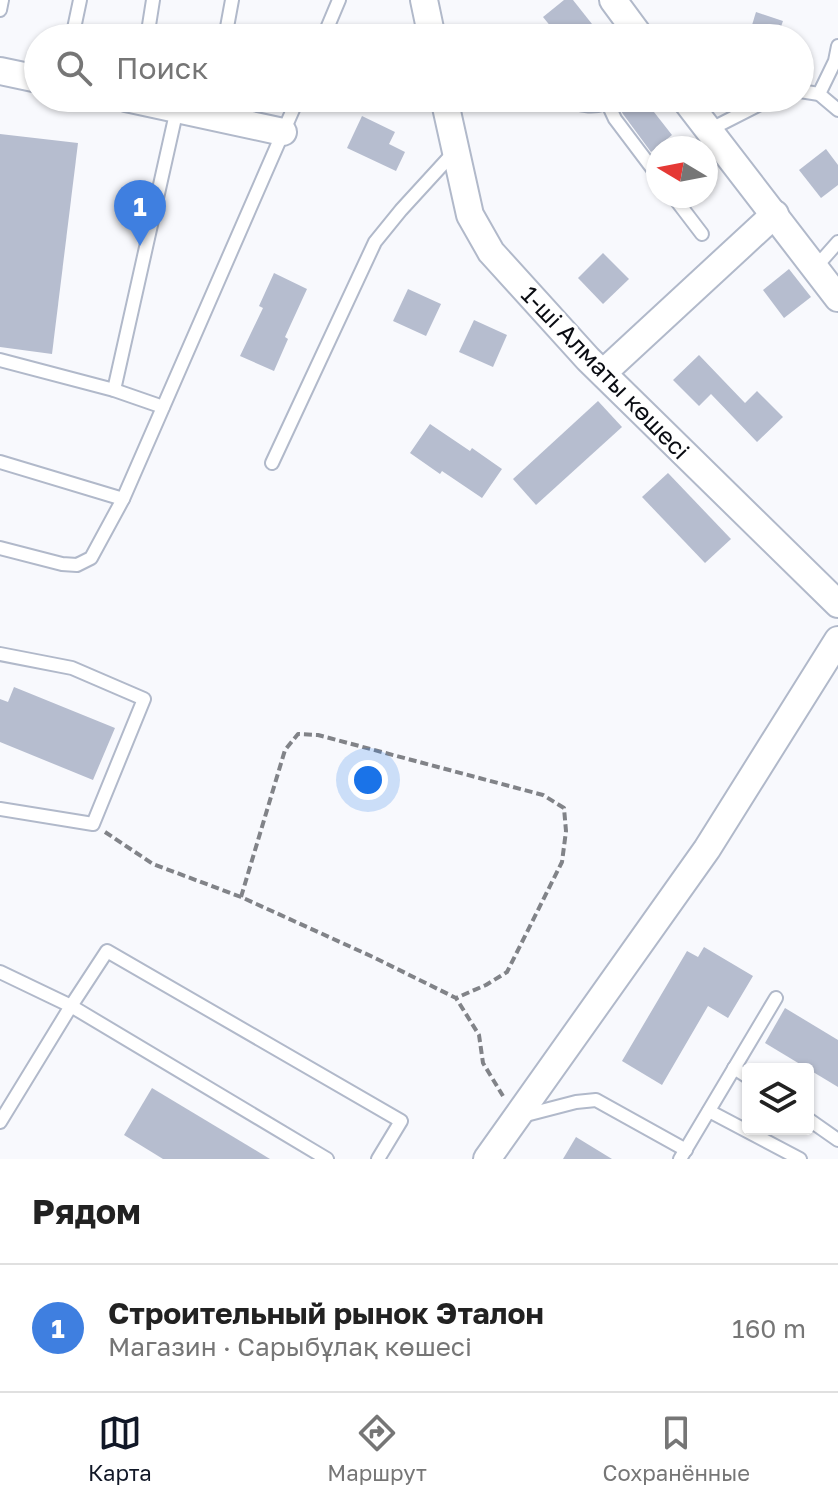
<!DOCTYPE html>
<html lang="ru">
<head>
<meta charset="utf-8">
<style>
  :root { --surface:#fff; --page:#f6f6f6; --text:#222; --muted:#767676; --line:#e0e0e0; --accent:#111827 }
  body { margin:0; font-family:"Golos Text",sans-serif; background:var(--page); color:var(--text) }
  .controls { position:absolute; right:24px; bottom:24px; display:grid; overflow:hidden; border-radius:8px; box-shadow:0 2px 6px #0004 }
  .controls button { width:72px; height:72px; display:grid; place-items:center; padding:0; border:0; border-bottom:2px solid var(--line); background:var(--surface); color:var(--text); font:40px sans-serif }
  .compass { position:absolute; left:646px; top:136px; width:72px; height:72px; border-radius:50%; background:var(--surface); box-shadow:0 2px 6px #0004; rotate:280deg }
  .you { position:absolute; left:368px; top:780px; width:28px; height:28px; margin:-20px; border:6px solid #fff; border-radius:50%; background:#1a73e8; box-shadow:0 0 0 12px #1a73e833 }
  .badge { display:grid; place-items:center; width:52px; height:52px; border-radius:50%; background:var(--accent); color:#fff; font-size:26px; font-weight:700 }
  .pin { position:absolute; translate:-50% -66px; filter:drop-shadow(0 2px 4px #0008) }
  .pin::after { content:''; position:absolute; top:42px; width:28px; height:24px; background:inherit; clip-path:polygon(0 0,100% 0,50% 100%) }
  .list { margin:0; padding:0; list-style:none }
  h2 { display:flex; justify-content:space-between; align-items:center; height:104px; margin:0; padding:0 32px; font-size:34px }
  h2 small { font-size:26px; font-weight:400; color:var(--muted) }
  .list li { display:grid; grid-template-columns:52px 1fr auto; gap:24px; align-items:center; box-sizing:border-box; height:128px; padding:0 32px; border-top:2px solid var(--line) }
  .list b { display:block; font-size:30px; white-space:nowrap }
  .list p { margin:0; font-size:26px; white-space:nowrap; color:var(--muted) }
  .list em { font-size:26px; font-style:normal; color:var(--muted) }
  .icon { flex:none; width:44px; height:44px; fill:none; stroke:currentColor; stroke-width:2; stroke-linecap:round; stroke-linejoin:round }
  .map { position:relative; flex:none; width:838px; height:1159px; overflow:hidden }
  .search { position:absolute; background:var(--surface); box-shadow:0 2px 6px #0004; left:24px; right:24px; top:24px; height:88px; display:flex; align-items:center; gap:20px; box-sizing:border-box; padding:0 28px; border-radius:44px; color:var(--muted); font-size:30px }
  .sheet { height:232px; background:var(--surface) }
  nav { display:flex; justify-content:space-around; align-items:center; box-sizing:border-box; height:112px; border-top:2px solid var(--line); background:var(--surface); font-size:22px; color:var(--muted) }
  nav a { display:grid; justify-items:center; gap:4px }
  nav .on { color:var(--accent) }
  .map>svg:first-child { display:block }
  .building { fill:#b6bdcf }
  .lines { fill:none; stroke-linecap:round; stroke-linejoin:round }
  .service-casing { stroke:#b1b9ca; stroke-width:16 }
  .minor-casing { stroke:#b1b9ca; stroke-width:30 }
  .path { stroke:#818388; stroke-width:4; stroke-dasharray:8 4; stroke-linecap:butt }
  .service { stroke:#fff; stroke-width:12 }
  .minor { stroke:#fff; stroke-width:26 }
  .labels { text-anchor:middle; dominant-baseline:central; stroke-width:7; stroke-linejoin:round; paint-order:stroke }
  .street-label { font-size:24px; fill:#0a0c12; stroke:#fff }
</style>
</head>
<body>
<div class="map">
<svg width="838" height="1159" viewBox="0 0 838 1159">
  <rect width="100%" height="100%" fill="#f8f9fd"/>
  <!-- building -->
  <g class="building">
    <path d="M564,0H573L592,24L574,38H560L543,17Z"/>
    <path d="M756,12L783,21L777,38H748Z"/>
    <path d="M625,98H643L672,135L651,152L623,114L619,107L623,103Z"/>
    <path d="M362,116L395,132L389,144L405,152L396,171L347,148Z"/>
    <path d="M0,134L78,143L52,354L0,347Z"/>
    <path d="M826,149L838,165V185L821,198L799,170Z"/>
    <path d="M603,253L629,279L603,304L578,278Z"/>
    <path d="M789,269L811,297L784,318L763,290Z"/>
    <path d="M274,273L307,289L285,337L288,339L274,371L240,356L263,308L259,306Z"/>
    <path d="M408,289L441,304L426,336L393,321Z"/>
    <path d="M474,320L507,335L493,367L459,352Z"/>
    <path d="M699,355L745,403L757,391L783,417L757,442L711,394L699,406L673,380Z"/>
    <path d="M598,401L622,427L536,505L513,479Z"/>
    <path d="M430,424L470,451L472,448L502,469L482,498L442,471L440,474L410,453Z"/>
    <path d="M668,473L731,539L705,563L642,497Z"/>
    <path d="M14,687L115,728L93,780L0,742V699L8,702Z"/>
    <path d="M704,947L753,976L728,1018L708,1006L662,1085L622,1061L687,951L698,957Z"/>
    <path d="M785,1008L838,1040V1087L765,1043Z"/>
    <path d="M152,1088L270,1159H163L124,1135Z"/>
    <path d="M576,1137L612,1159H563Z"/>
  </g>
  <g class="lines">
    <!-- service casing -->
    <g class="service-casing">
      <g id="service">
        <path d="M0,10L2,0"/>
        <path d="M72,38L80,0"/>
        <path d="M147,38L153,0"/>
        <path d="M225,38L232,0"/>
        <path d="M323,38L339,0"/>
        <path d="M800,91L819,94L838,110"/>
        <path d="M819,94L835,61L838,46"/>
        <path d="M560,98C579,106 598,110 616,98"/>
        <path d="M608,104L615,119L658,176"/>
        <path d="M709,130L772,98"/>
        <path d="M673,196L702,234"/>
        <path d="M815,268L838,242"/>
        <path d="M0,360L114,390L163,407"/>
        <path d="M114,390L177,109"/>
        <path d="M0,462L123,499"/>
        <path d="M272,463L375,242L401,210L455,151"/>
        <path d="M0,548L62,564L77,565L91,558L123,499L298,98"/>
        <path d="M0,654L72,668L144,699L93,824L0,809"/>
        <path d="M0,972L71,1006L0,1122"/>
        <path d="M734,1068L748,1077"/>
        <path d="M709,1111L800,1159"/>
        <path d="M522,1116L576,1102L596,1100L686,1150"/>
        <path d="M808,1119L838,1140"/>
        <path d="M327,1159L71,1006L107,951L401,1121L378,1159"/>
        <path d="M680,1159L776,998"/>
      </g>
    </g>
    <!-- minor casing -->
    <g class="minor-casing">
      <g id="minor">
        <path d="M424,0L432,38"/>
        <path d="M613,0L641,38"/>
        <path d="M0,71L38,79"/>
        <path d="M126,98L283,132"/>
        <path d="M444,98L470,215L491,252L588,359L838,604"/>
        <path d="M684,98L838,298"/>
        <path d="M603,373L775,214"/>
        <path d="M487,1159L707,849L838,640"/>
      </g>
    </g>
    <!-- path -->
    <g class="path">
      <path d="M105,832L153,864L241,897L373,957L456,998L479,1035L483,1063L503,1096"/>
      <path d="M241,897L285,750L298,734L318,735L543,795L564,808L566,831L562,862L507,972L486,985L456,998"/>
    </g>
    <!-- service -->
    <use href="#service" class="service"/>
    <!-- minor -->
    <use href="#minor" class="minor"/>
  </g>
  <g class="labels">
    <!-- street labels -->
    <g class="street-label">
      <text transform="translate(606 372) rotate(46)">1-ші Алматы көшесі</text>
    </g>
  </g>
</svg>
<div class="controls">
<button><svg class="icon" aria-label="layers" viewBox="0 0 24 24"><path d="M12 4l9 5-9 5-9-5zM3 14l9 5 9-5"/></svg></button>
</div>
<svg class="compass" viewBox="-18 -18 36 36"><path d="M0-13l5 13h-10z" fill="#e53935"/><path d="M0 13l5-13h-10z" fill="#767676"/></svg>
<div class="you"></div>
<div class="pin badge" style="left:140px;top:246px;background:#3f7fe0">1</div>
<div class="search"><svg class="icon" aria-label="search" viewBox="0 0 24 24"><circle cx="10" cy="10" r="6"/><path d="M15 15l6 6"/></svg>Поиск</div>
</div>
<section class="sheet">
<h2>Рядом<small></small></h2>
<ul class="list">
<li><span class="badge" style="background:#3f7fe0">1</span><div><b>Строительный рынок Эталон</b><p>Магазин · Сарыбұлақ көшесі</p></div><em>160 m</em></li>
</ul>
</section>
<nav>
<a class="on"><svg class="icon" aria-label="map" viewBox="0 0 24 24"><path d="M3 6l6-2 6 2 6-2v14l-6 2-6-2-6 2zM9 4v14M15 6v14"/></svg>Карта</a>
<a><svg class="icon" aria-label="directions" viewBox="0 0 24 24"><path d="M12 3l9 9-9 9-9-9zM9 14v-3h6M13 9l2 2-2 2"/></svg>Маршрут</a>
<a><svg class="icon" aria-label="saved" viewBox="0 0 24 24"><path d="M7 4h10v16l-5-4-5 4z"/></svg>Сохранённые</a>
</nav>
</body>
</html>
